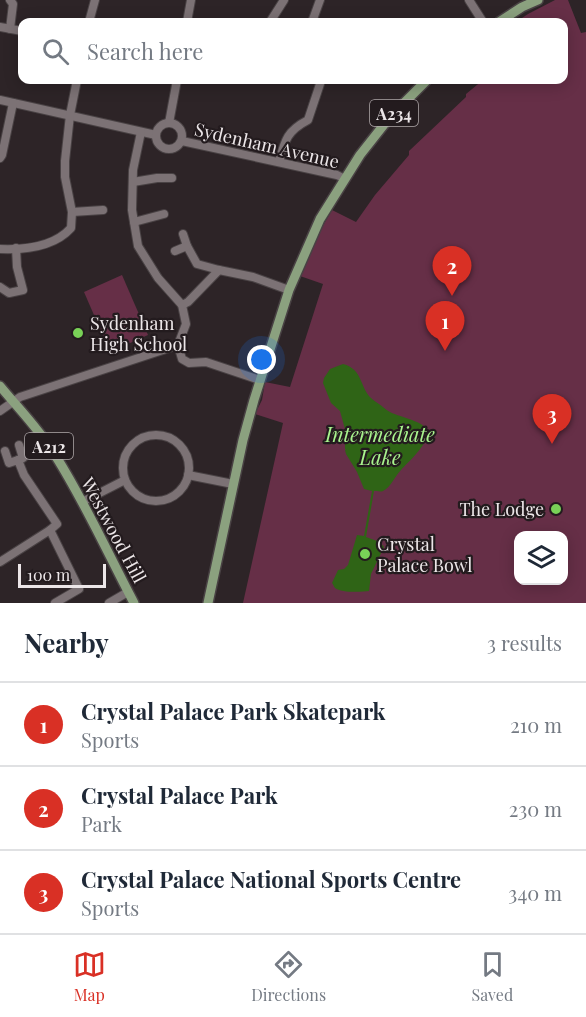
<!DOCTYPE html>
<html lang="en">
<head>
<meta charset="utf-8">
<style>
  :root { --surface:#fff; --page:#f6f6f7; --text:#1f2937; --muted:#747a83; --line:#e0e1e3; --accent:#d93025 }
  body { margin:0; font-family:"Playfair Display",serif; background:var(--page); color:var(--text) }
  .controls { position:absolute; right:18px; bottom:18px; display:grid; overflow:hidden; border-radius:12px; box-shadow:0 3px 15px #0003 }
  .controls button { width:54px; height:54px; display:grid; place-items:center; padding:0; border:0; border-bottom:2px solid var(--line); background:var(--surface); color:var(--text); font:30px sans-serif }
  .scale { position:absolute; left:18px; bottom:15px; width:88px; box-sizing:border-box; padding-left:6px; border:3px solid #ece6e8; border-top:0; font-size:16px; line-height:21px; white-space:nowrap; color:#ece6e8; -webkit-text-stroke:4px #231b1e; paint-order:stroke }
  .you { position:absolute; left:262px; top:360px; width:21px; height:21px; margin:-15px; border:4px solid #fff; border-radius:50%; background:#1a73e8; box-shadow:0 0 0 9px #1a73e833 }
  .badge { display:grid; place-items:center; width:39px; height:39px; border-radius:50%; background:var(--accent); color:#fff; font-size:20px; font-weight:700 }
  .pin { position:absolute; translate:-50% -50px; filter:drop-shadow(0 2px 3px #0008) }
  .pin::after { content:''; position:absolute; top:32px; width:21px; height:18px; background:inherit; clip-path:polygon(0 0,100% 0,50% 100%) }
  .list { margin:0; padding:0; list-style:none }
  h2 { display:flex; justify-content:space-between; align-items:center; height:78px; margin:0; padding:0 24px; font-size:26px }
  h2 small { font-size:20px; font-weight:400; color:var(--muted) }
  .list li { display:grid; grid-template-columns:39px 1fr auto; gap:18px; align-items:center; box-sizing:border-box; height:84px; padding:0 24px; border-top:2px solid var(--line) }
  .list b { display:block; font-size:22px; white-space:nowrap }
  .list p { margin:0; font-size:20px; white-space:nowrap; color:var(--muted) }
  .list em { font-size:20px; font-style:normal; color:var(--muted) }
  .icon { flex:none; width:33px; height:33px; fill:none; stroke:currentColor; stroke-width:2; stroke-linecap:round; stroke-linejoin:round }
  .map { position:relative; flex:none; width:586px; height:603px; overflow:hidden }
  .search { position:absolute; background:var(--surface); box-shadow:0 3px 15px #0003; left:18px; right:18px; top:18px; height:66px; display:flex; align-items:center; gap:15px; box-sizing:border-box; padding:0 21px; border-radius:12px; color:var(--muted); font-size:22px }
  .sheet { height:330px; background:var(--surface) }
  nav { display:flex; justify-content:space-around; align-items:center; box-sizing:border-box; height:84px; border-top:2px solid var(--line); background:var(--surface); font-size:16px; color:var(--muted) }
  nav a { display:grid; justify-items:center; gap:3px }
  nav .on { color:var(--accent) }
  .map>svg:first-child { display:block }
  .green { fill:#662f47; fill-rule:evenodd }
  .water { fill:#2f6416 }
  .lines { fill:none; stroke-linecap:round; stroke-linejoin:round }
  .minor-casing { stroke:#494244; stroke-width:10 }
  .major-casing { stroke:#494244; stroke-width:12 }
  .minor { stroke:#7c7275; stroke-width:8 }
  .major { stroke:#8ba17f; stroke-width:9 }
  .poi-dot { fill:#79d157; stroke:#231b1e; stroke-width:2 }
  .labels { text-anchor:middle; dominant-baseline:central; stroke-width:4.5; stroke-linejoin:round; paint-order:stroke }
  .shield { fill:#231b1e; stroke:#b0a9ab; stroke-width:1.5 }
  .shield-label { font-size:16px; font-weight:bold; fill:#ece6e8 }
  .street-label { font-size:18px; fill:#ece6e8; stroke:#231b1e }
  .poi-label { font-size:18px; fill:#ece6e8; stroke:#231b1e; text-anchor:start }
  .water-label { font-size:20px; font-style:italic; fill:#a9f48e; stroke:#231b1e }
</style>
</head>
<body>
<div class="map">
<svg width="586" height="603" viewBox="0 0 586 603">
  <rect width="100%" height="100%" fill="#2d2427"/>
  <!-- green -->
  <g class="green">
    <path d="M555,0H568L581,33L586,32V603H243L283,423L255,414L262,400L265,382L290,387L323,284L300,276L321,229L332,210L356,222L375,195L409,155V151L466,97V94L483,80H564V22H516L528,14ZM518,536H564V580H518Z"/>
    <path d="M122,275L148,335L110,352L84,292Z"/>
  </g>
  <!-- water -->
  <path class="water" d="M343,364C363,369 360,388 371,398C373,400 376,402 379,404C382,406 386,410 390,412C396,416 423,421 426,429C432,442 408,462 401,470C395,476 391,487 383,491C382,492 375,491 374,491L366,537L380,542L384,547L371,574L369,591C362,592 341,593 335,588C334,587 333,584 332,583L338,570L344,569L348,565L357,535L364,536L372,491L364,489L357,472L346,454L345,450H346L345,449V442L346,433L340,411L331,403L323,383L324,378L330,369Z"/>
  <g class="lines">
    <!-- minor casing -->
    <g class="minor-casing">
      <g id="minor">
        <path d="M10,0L13,4L10,29"/>
        <path d="M469,0L483,22"/>
        <path d="M89,22L95,0"/>
        <path d="M187,22L191,0"/>
        <path d="M270,22L284,0"/>
        <path d="M312,22L320,0"/>
        <path d="M0,27L22,31"/>
        <path d="M0,100L156,135"/>
        <circle cx="169" cy="136" r="13"/>
        <path d="M169,123L177,80"/>
        <path d="M141,132L133,170L132,210L138,246L158,278L182,305L186,324L178,345L182,359L189,363L206,362L260,380"/>
        <path d="M182,141L337,175L345,179"/>
        <path d="M0,158L2,155L13,103"/>
        <path d="M279,162C285,140 287,131 308,120L320,84"/>
        <path d="M133,182L157,178H172"/>
        <path d="M72,212L103,210"/>
        <path d="M134,222L164,214"/>
        <path d="M183,234L187,246L197,264L219,270L253,277L289,290"/>
        <path d="M0,249C25,250 54,247 71,228L72,212L65,177V161L70,115L77,80"/>
        <path d="M175,251L187,246"/>
        <path d="M0,287L9,293L23,290L17,267L16,248"/>
        <path d="M182,305L188,302L219,270"/>
        <path d="M0,411L20,397L178,345"/>
        <circle cx="156" cy="468" r="33"/>
        <path d="M5,451L9,463L18,460L24,475L57,524L50,530"/>
        <path d="M18,460L23,458L19,445"/>
        <path d="M188,475L233,484"/>
        <path d="M82,502L125,480"/>
        <path d="M0,562L50,530L79,589L55,603"/>
        <path d="M109,603L128,592"/>
      </g>
    </g>
    <!-- major casing -->
    <g class="major-casing">
      <g id="major">
        <path d="M499,22L522,7L538,0"/>
        <path d="M0,386C19,409 40,430 55,455C85,502 108,554 134,603"/>
        <path d="M208,603L243,440L254,400L289,290L320,219L360,155L390,117L427,80"/>
      </g>
    </g>
    <!-- minor -->
    <use href="#minor" class="minor"/>
    <!-- major -->
    <use href="#major" class="major"/>
  </g>
  <!-- markers -->
  <g class="poi-dot">
    <circle cx="78" cy="333" r="6"/>
    <circle cx="556" cy="509" r="6"/>
    <circle cx="365" cy="554" r="6"/>
  </g>
  <g class="labels">
    <!-- shield labels -->
    <g class="shield">
      <rect x="370" y="100" width="48" height="26" rx="4.5"/>
      <rect x="25" y="433" width="48" height="26" rx="4.5"/>
    </g>
    <g class="shield-label">
      <text x="394" y="113">A234</text>
      <text x="49" y="446">A212</text>
    </g>
    <!-- street labels -->
    <g class="street-label">
      <text transform="translate(267 145) rotate(13)">Sydenham Avenue</text>
      <text transform="translate(114 530) rotate(62)">Westwood Hill</text>
    </g>
    <!-- poi labels -->
    <g class="poi-label">
      <text x="90" y="323">Sydenham<tspan x="90" dy="21">High School</tspan></text>
      <text x="544" y="509" text-anchor="end">The Lodge</text>
      <text x="377" y="544">Crystal<tspan x="377" dy="21">Palace Bowl</tspan></text>
    </g>
    <!-- water labels -->
    <g class="water-label">
      <text x="380" y="433">Intermediate<tspan x="380" dy="23">Lake</tspan></text>
    </g>
  </g>
</svg>
<div class="controls">
<button><svg class="icon" aria-label="layers" viewBox="0 0 24 24"><path d="M12 4l9 5-9 5-9-5zM3 14l9 5 9-5"/></svg></button>
</div>
<div class="scale">100 m</div>
<div class="you"></div>
<div class="pin badge" style="left:445px;top:351px">1</div>
<div class="pin badge" style="left:452px;top:296px">2</div>
<div class="pin badge" style="left:552px;top:444px">3</div>
<div class="search"><svg class="icon" aria-label="search" viewBox="0 0 24 24"><circle cx="10" cy="10" r="6"/><path d="M15 15l6 6"/></svg>Search here</div>
</div>
<section class="sheet">
<h2>Nearby<small>3 results</small></h2>
<ul class="list">
<li><span class="badge">1</span><div><b>Crystal Palace Park Skatepark</b><p>Sports</p></div><em>210 m</em></li>
<li><span class="badge">2</span><div><b>Crystal Palace Park</b><p>Park</p></div><em>230 m</em></li>
<li><span class="badge">3</span><div><b>Crystal Palace National Sports Centre</b><p>Sports</p></div><em>340 m</em></li>
</ul>
</section>
<nav>
<a class="on"><svg class="icon" aria-label="map" viewBox="0 0 24 24"><path d="M3 6l6-2 6 2 6-2v14l-6 2-6-2-6 2zM9 4v14M15 6v14"/></svg>Map</a>
<a><svg class="icon" aria-label="directions" viewBox="0 0 24 24"><path d="M12 3l9 9-9 9-9-9zM9 14v-3h6M13 9l2 2-2 2"/></svg>Directions</a>
<a><svg class="icon" aria-label="saved" viewBox="0 0 24 24"><path d="M7 4h10v16l-5-4-5 4z"/></svg>Saved</a>
</nav>
</body>
</html>
